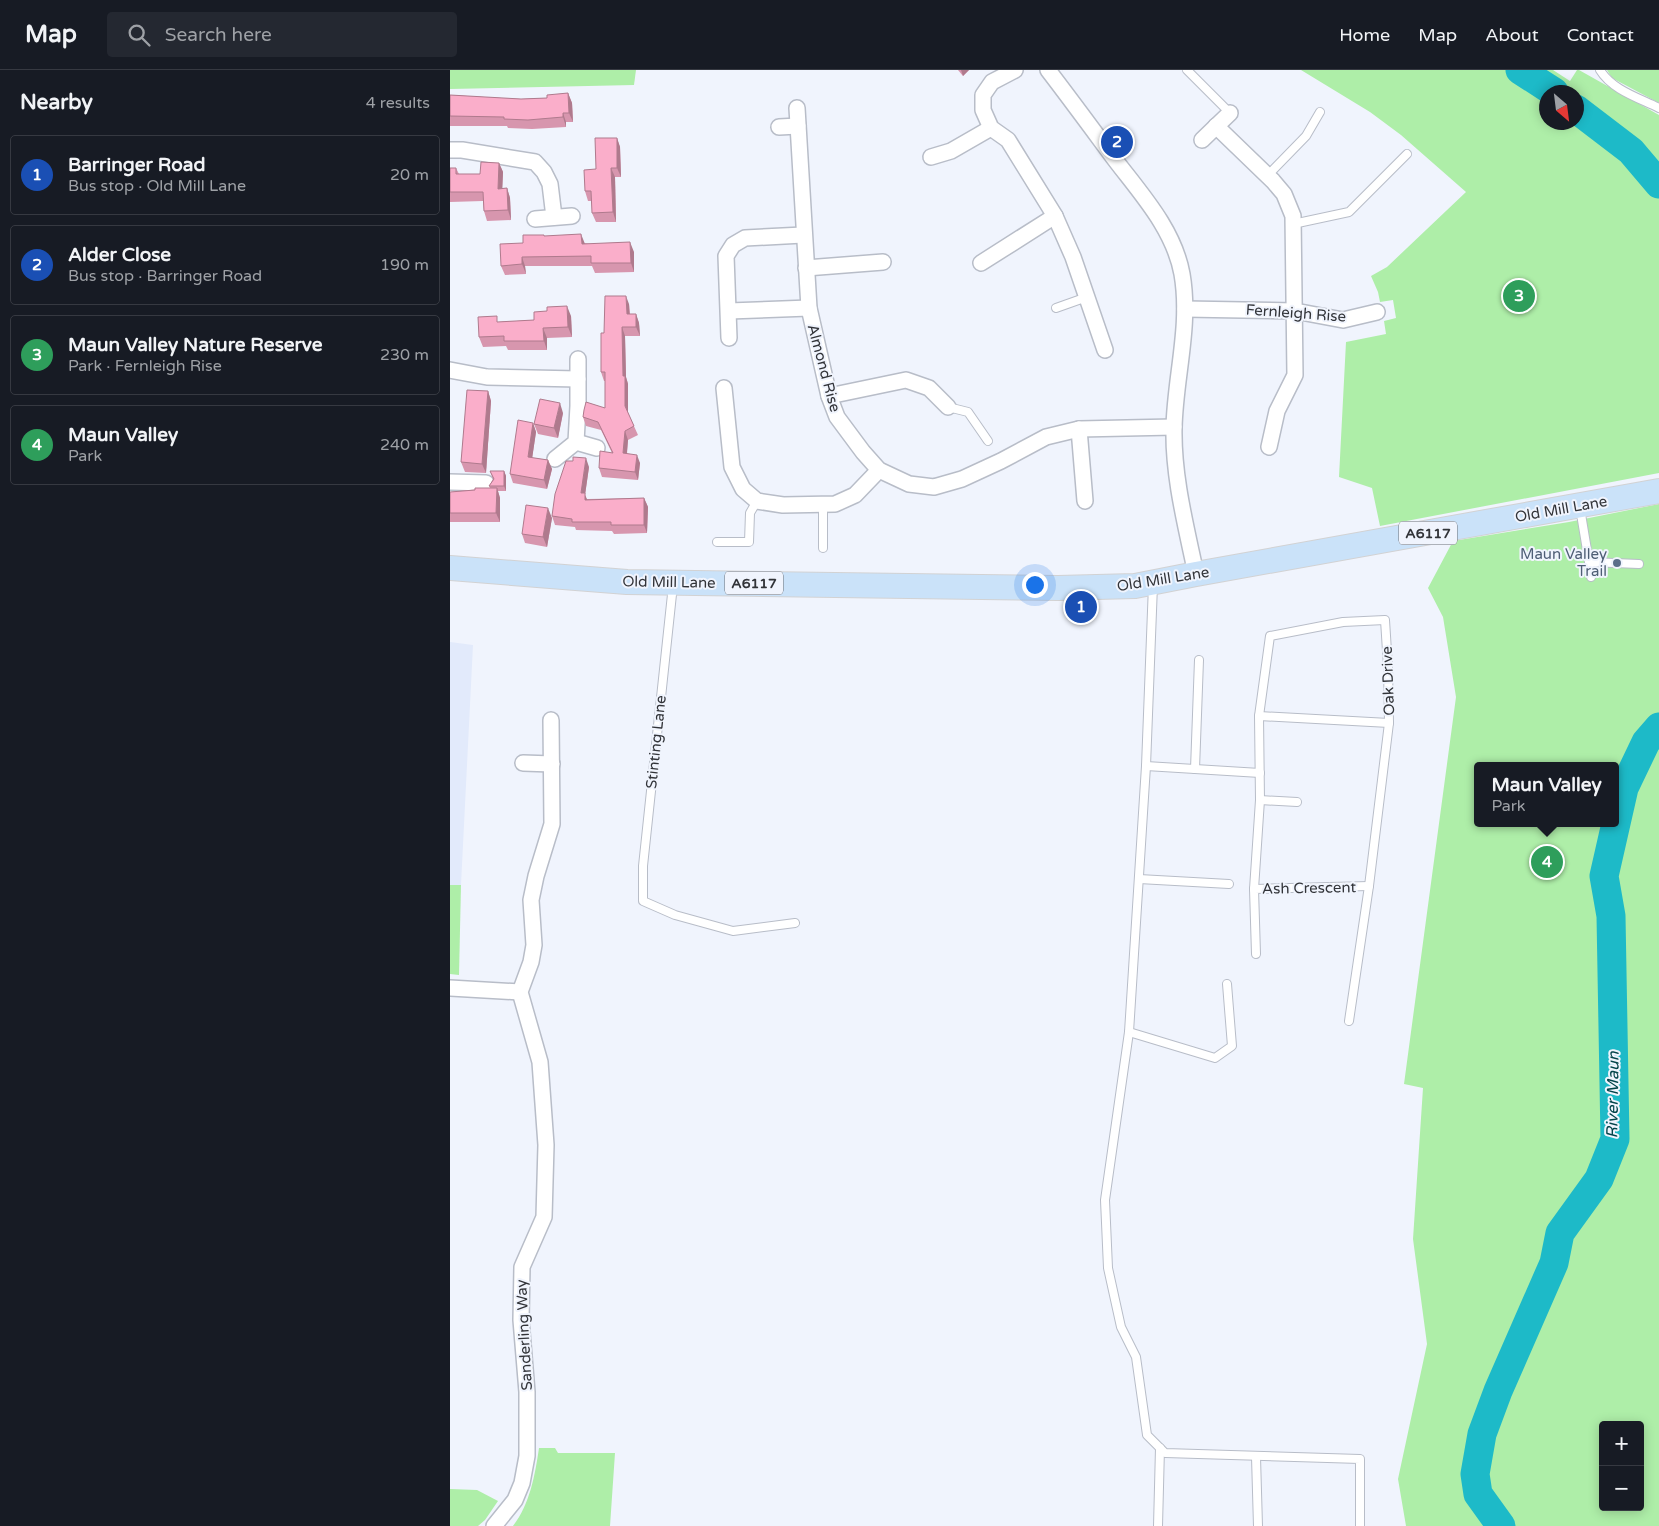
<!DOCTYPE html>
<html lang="en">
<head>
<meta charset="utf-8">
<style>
  :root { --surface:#171b24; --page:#242831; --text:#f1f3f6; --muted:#9ea1a6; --line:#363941; --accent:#0f766e }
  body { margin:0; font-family:"Varela Round",sans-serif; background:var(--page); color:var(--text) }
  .controls { position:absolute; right:15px; bottom:15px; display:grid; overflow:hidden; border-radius:5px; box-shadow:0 2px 12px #0003 }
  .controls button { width:45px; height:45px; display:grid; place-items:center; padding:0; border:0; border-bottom:1px solid var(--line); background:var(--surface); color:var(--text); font:25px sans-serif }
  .compass { position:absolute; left:1089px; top:15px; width:45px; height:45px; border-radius:50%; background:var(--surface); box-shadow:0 2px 12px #0003; rotate:152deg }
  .you { position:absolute; left:584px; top:514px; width:18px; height:18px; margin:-12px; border:4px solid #fff; border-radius:50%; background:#1a73e8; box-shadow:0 0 0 8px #1a73e833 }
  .badge { display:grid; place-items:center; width:32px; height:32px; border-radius:50%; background:var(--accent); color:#fff; font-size:16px; font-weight:700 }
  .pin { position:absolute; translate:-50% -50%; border:2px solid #fff; box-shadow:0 1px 5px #0006 }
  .popup { position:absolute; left:1024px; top:692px; width:145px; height:65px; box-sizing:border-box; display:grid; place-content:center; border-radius:5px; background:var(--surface); filter:drop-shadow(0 1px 4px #0005); font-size:16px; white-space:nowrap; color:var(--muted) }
  .popup b { font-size:19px; color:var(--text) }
  .popup::after { content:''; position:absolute; left:50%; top:100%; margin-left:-10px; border:10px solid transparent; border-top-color:var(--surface) }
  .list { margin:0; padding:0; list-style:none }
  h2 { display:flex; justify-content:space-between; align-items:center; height:65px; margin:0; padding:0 20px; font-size:21px }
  h2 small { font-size:16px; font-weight:400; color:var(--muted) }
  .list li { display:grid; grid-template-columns:32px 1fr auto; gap:15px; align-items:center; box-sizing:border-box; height:80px; margin:0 10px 10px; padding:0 10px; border:1px solid var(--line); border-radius:5px }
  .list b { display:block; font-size:19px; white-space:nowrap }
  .list p { margin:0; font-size:16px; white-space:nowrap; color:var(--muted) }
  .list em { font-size:16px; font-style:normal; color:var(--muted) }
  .icon { flex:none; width:28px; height:28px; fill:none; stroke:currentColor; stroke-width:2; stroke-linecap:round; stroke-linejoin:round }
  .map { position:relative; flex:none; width:1209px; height:1456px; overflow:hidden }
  header { display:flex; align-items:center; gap:30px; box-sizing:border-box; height:70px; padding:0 25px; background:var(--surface); border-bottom:1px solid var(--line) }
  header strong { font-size:24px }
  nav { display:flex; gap:28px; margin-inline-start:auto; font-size:18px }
  .search { width:350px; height:45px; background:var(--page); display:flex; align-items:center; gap:12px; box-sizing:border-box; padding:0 18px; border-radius:5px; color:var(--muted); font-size:19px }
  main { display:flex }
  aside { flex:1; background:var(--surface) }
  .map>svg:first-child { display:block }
  .built { fill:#e2eafb }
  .green { fill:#aeeea8; fill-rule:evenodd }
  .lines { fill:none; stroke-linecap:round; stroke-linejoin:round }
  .river { stroke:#1dbac8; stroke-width:29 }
  .service-casing { stroke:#b8bdc8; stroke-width:10 }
  .minor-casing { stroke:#b8bdc8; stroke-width:18 }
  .primary-casing { stroke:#d2d2d3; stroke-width:26 }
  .service { stroke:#fff; stroke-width:8 }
  .minor { stroke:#fff; stroke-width:15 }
  .primary { stroke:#cae2f9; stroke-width:24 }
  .wall { fill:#d796ae }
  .shaded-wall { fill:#af7a8d }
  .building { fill:#faaeca; stroke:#af7a8d }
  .service-dot { fill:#5c6f8a; stroke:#f0f4fd; stroke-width:2 }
  .labels { text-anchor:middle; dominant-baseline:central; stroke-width:4; stroke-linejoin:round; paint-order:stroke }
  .shield { fill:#f0f4fd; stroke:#6b6e74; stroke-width:1 }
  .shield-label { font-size:14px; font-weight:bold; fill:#323439 }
  .street-label { font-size:15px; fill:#323439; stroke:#f0f4fd }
  .service-label { font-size:15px; fill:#4e5e75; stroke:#f0f4fd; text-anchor:end }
  .water-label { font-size:16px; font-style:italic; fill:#02444a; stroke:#f0f4fd }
</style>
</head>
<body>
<header>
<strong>Map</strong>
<div class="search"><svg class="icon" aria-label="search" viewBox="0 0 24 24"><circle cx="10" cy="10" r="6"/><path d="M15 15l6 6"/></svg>Search here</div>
<nav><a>Home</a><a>Map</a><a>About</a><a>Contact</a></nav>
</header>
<main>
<aside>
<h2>Nearby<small>4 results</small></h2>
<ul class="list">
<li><span class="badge" style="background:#1a4fb4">1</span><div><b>Barringer Road</b><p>Bus stop · Old Mill Lane</p></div><em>20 m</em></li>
<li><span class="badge" style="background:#1a4fb4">2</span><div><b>Alder Close</b><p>Bus stop · Barringer Road</p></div><em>190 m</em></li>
<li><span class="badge" style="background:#2e9e5b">3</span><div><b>Maun Valley Nature Reserve</b><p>Park · Fernleigh Rise</p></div><em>230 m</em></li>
<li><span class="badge" style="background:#2e9e5b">4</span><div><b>Maun Valley</b><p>Park</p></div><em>240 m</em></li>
</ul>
</aside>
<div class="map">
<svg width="1209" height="1456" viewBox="0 0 1209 1456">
  <rect width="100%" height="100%" fill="#f0f4fd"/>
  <!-- built -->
  <path class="built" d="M0,572L23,575L11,815H0Z"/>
  <!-- green -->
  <g class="green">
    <path d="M0,0H186L184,15L0,19Z"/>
    <path d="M851,0H1103L1120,11L1127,0H1129L1209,45V403L930,456L922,418L889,407L896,272L936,264L934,251L946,248L943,230L930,232L928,222L921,206L937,197L1016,122L951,65L920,42ZM1096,22H1126V52H1096Z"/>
    <path d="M1157,0H1209V33L1162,8Z"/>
    <path d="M1209,434V1456H956L948,1409L977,1274L963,1169L973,1018L954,1014L1006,627L993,547L978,518L1003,471L1119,452ZM1028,696H1166V753H1028ZM1153,1355H1190V1437H1153Z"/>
    <path d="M0,815H11L9,905L0,904Z"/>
    <path d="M89,1378H105L108,1383H165L160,1456H63C80,1434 85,1405 89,1378Z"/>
    <path d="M0,1419L27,1420L48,1431L35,1450L28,1456H0Z"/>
  </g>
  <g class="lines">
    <!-- river -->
    <g class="river">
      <path d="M1070,0L1104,22"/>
      <path d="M1126,39L1181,81L1209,114"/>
      <path d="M1051,1456L1028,1424L1025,1404L1032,1364L1048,1321L1104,1193L1110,1163L1149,1109L1165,1069L1161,846L1154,806L1174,718L1196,672L1209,657"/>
    </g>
    <!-- service casing -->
    <g class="service-casing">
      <g id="service">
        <path d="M737,0L780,43"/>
        <path d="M1150,0C1162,20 1189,28 1209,38"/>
        <path d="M818,105L856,66L870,42"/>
        <path d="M843,154L899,142L957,84"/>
        <path d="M606,238L637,227"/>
        <path d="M498,337L518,342L538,371"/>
        <path d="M373,435V478"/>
        <path d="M1130,438L1139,492L1189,494"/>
        <path d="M267,472H299L300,443L307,431"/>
        <path d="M1139,492L1141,507"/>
        <path d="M223,515L193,796V831L225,845L283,861L345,853"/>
        <path d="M703,515L696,696L679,962L655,1130L658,1198L671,1257L686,1287L697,1365L715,1383L910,1389V1456"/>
        <path d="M809,646L939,653"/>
        <path d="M696,696L810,703"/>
        <path d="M745,699L749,590"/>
        <path d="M810,730L847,732"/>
        <path d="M689,809L779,814"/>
        <path d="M804,819L810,730L809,646L820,566L893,552L935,550L938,597L939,653L919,816L899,951"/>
        <path d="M806,884L804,819L919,816"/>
        <path d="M679,962L765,988L782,976L777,914"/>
        <path d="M806,1387L808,1456"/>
        <path d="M708,1456L710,1378"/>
      </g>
    </g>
    <!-- minor casing -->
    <g class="minor-casing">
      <g id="minor">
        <path d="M565,0L542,12L533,25V40L541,58L558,70L605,146L623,187L655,280"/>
        <path d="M598,0C621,30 643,60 666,91C692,125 724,160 732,204C741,256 725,307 724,358C723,407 736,456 746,504"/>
        <path d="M347,38L359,238L379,326L387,347L413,382L429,400L459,414L484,417L512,409L551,391L596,367L629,359L724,357"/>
        <path d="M766,56L823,111L834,124L843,146L845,305L827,341L819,377"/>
        <path d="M329,57L348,56"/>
        <path d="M752,70L780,43"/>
        <path d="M0,80H12L85,92L94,102L100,114L104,147"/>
        <path d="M481,87L501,81L541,58"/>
        <path d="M85,149L122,146"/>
        <path d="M531,193L605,146"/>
        <path d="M356,198L433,192"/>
        <path d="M735,239L845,241L893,250L927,242"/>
        <path d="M279,241L359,238"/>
        <path d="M279,268L276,186L283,175L295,168L353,165"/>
        <path d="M0,300L37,307L128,309"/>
        <path d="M274,318L282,397L293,419L307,431L333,435L385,434L405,425L429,400"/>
        <path d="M379,326L456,310L479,318L498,337"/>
        <path d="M629,359L635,431"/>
        <path d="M126,372L147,378"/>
        <path d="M105,389L126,372L128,336V289"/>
        <path d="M0,412L36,413"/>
        <path d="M73,693L102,694"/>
        <path d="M0,918L70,922"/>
        <path d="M44,1456L65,1430L72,1413L77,1386V1322L71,1250L72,1197L94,1147L96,1075L90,992L70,922L81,892L84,875L81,830L86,806L102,754L101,650"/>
      </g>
    </g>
    <!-- primary casing -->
    <g class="primary-casing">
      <path id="primary" d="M0,498L177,512L608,518L685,516L746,504L1209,421"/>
    </g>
    <!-- service -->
    <use href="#service" class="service"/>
    <!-- minor -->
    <use href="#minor" class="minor"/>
    <!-- primary -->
    <use href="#primary" class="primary"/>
  </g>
  <!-- wall -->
  <g class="wall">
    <path d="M508,0H519L513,6Z"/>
    <path d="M118,23L122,33L123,52H116V57L82,59L58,58L57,56H0V25L71,29L97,28Z"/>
    <path d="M167,68L170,77L171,107H165L166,152H146L142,143V131H138L135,121L146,99Z"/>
    <path d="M49,93L53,102L52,118H57L60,128L61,150L37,151L34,141L33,131L0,132V98H6L9,104H30Z"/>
    <path d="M95,166L184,182V202L145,203L142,196H75L76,204L55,205L51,196L73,173Z"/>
    <path d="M179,234L180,244H186L189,253L190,266H175L176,307L178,314V343L188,365L178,370L177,384L190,393L188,410L152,407L149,398L162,383L151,360L136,356L133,347L155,338V311H154L151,302L154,263Z"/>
    <path d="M121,246L122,267L97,268V280H58L56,276L33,277L29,267L49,252L84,250Z"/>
    <path d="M38,321L41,331L36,403L15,402L11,392Z"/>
    <path d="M113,343L108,368L88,364L84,354Z"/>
    <path d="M83,353L86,362L82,388L98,390L102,399L97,419L63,413L60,404Z"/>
    <path d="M139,397L135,425L137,429L194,428L198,437L197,463L164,464L162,461L126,460L125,457L105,455L102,446Z"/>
    <path d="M40,401H54L56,406V421H48L50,428V452H0V422L40,418L39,416L43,409Z"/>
    <path d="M102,448L97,477L75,473L72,464Z"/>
  </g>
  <!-- shaded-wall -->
  <g class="shaded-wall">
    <path d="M511,0H519L513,6Z"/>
    <path d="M118,23L122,33L123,52L119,43Z"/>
    <path d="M113,43L116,52V57L113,47Z"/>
    <path d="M167,68L170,77L171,107L167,98Z"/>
    <path d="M49,93L53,102L52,128L48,119Z"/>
    <path d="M161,98L165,107L166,152L163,142Z"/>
    <path d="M57,118L60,128L61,150L58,140Z"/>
    <path d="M131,164L135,174H132Z"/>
    <path d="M180,172L184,182V202L181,193Z"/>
    <path d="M72,187L75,196L76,204L72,194Z"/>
    <path d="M176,226L179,234L180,253L177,244Z"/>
    <path d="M117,236L121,246L122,267L118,257Z"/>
    <path d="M186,244L189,253L190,266L186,257Z"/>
    <path d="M172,257L175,266L176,307L178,314V345L175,336L173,306Z"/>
    <path d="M93,258L97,268V280L94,271Z"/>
    <path d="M38,321L41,331L36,403L32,394Z"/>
    <path d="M110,333L113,343L108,368L104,358Z"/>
    <path d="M83,353L86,362L81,396L78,387Z"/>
    <path d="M175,361L178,370L176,392L173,383Z"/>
    <path d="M187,385L190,393L188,410L185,402Z"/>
    <path d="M136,388L139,397L135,425L138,432H135L131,423Z"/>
    <path d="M98,390L102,399L97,419L94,410Z"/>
    <path d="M54,401L56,406V421L54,416Z"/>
    <path d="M47,418L50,428V452L46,443Z"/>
    <path d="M194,428L198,437L197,463L194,455Z"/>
    <path d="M98,438L102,448L97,477L93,467Z"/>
  </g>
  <!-- building -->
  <g class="building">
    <path d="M118,23L119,43H113V47L78,50L54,49V47L0,46V25L71,29L97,28V25Z"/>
    <path d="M145,68H167V98H161L163,142L142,143L141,121H135L134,100L146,99Z"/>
    <path d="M31,92L49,93L48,119L57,118L58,140L34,141L33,122H0V98H6V104H30Z"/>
    <path d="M131,164L132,174L180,172L181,193H141V186L72,187V194L51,196L50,174L73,173V165H94V166Z"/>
    <path d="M155,226H176L177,244H186V257H172L173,306H175V336L184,356L175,361L173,383L187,385L185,402L149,398L150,381L163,383L148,352L133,347L134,340L136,332L155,338V302H151V263H154Z"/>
    <path d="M117,236L118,257L93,258L94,271H54V266L29,267L28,247L47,246V252L84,250V242L97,241V237Z"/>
    <path d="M17,320L38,321L32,394L11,392Z"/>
    <path d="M90,329L110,333L104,358L84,354Z"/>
    <path d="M68,350L83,353L78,387L98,390L94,410L60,404Z"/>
    <path d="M123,387L136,388L131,423H135V430L194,428V455H161V452H122V449L102,446L105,424L116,391H123Z"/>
    <path d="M40,401H54V416H39L44,409Z"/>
    <path d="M25,418H47L46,443H0V422L25,420Z"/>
    <path d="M76,435L98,438L93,467L72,464Z"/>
  </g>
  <!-- markers -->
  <circle class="service-dot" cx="1167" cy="493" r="5"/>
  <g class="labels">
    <!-- shield labels -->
    <g class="shield">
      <rect x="949" y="451.5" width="58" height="23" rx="4"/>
      <rect x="275" y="501.5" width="58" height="23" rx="4"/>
    </g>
    <g class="shield-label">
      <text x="978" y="463">A6117</text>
      <text x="304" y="513">A6117</text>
    </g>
    <!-- street labels -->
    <g class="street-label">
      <text transform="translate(846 243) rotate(4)">Fernleigh Rise</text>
      <text transform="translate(374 298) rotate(75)">Almond Rise</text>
      <text transform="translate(1111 439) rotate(-10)">Old Mill Lane</text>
      <text transform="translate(713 509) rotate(-9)">Old Mill Lane</text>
      <text transform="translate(219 512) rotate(1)">Old Mill Lane</text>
      <text transform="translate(938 611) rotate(-92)">Oak Drive</text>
      <text transform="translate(206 672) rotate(-84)">Stinting Lane</text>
      <text transform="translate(859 818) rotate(-1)">Ash Crescent</text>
      <text transform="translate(74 1265) rotate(-93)">Sanderling Way</text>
    </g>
    <!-- service labels -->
    <g class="service-label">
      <text x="1157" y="484">Maun Valley<tspan x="1157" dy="17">Trail</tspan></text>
    </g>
    <!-- water labels -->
    <g class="water-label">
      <text transform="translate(1163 1025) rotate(-89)">River Maun</text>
    </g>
  </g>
</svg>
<div class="controls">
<button>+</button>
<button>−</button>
</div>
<svg class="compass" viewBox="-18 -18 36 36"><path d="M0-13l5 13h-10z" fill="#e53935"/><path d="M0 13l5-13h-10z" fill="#9ea1a6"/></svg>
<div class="you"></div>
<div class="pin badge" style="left:631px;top:537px;background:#1a4fb4">1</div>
<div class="pin badge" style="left:667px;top:72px;background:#1a4fb4">2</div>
<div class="pin badge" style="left:1069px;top:226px;background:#2e9e5b">3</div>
<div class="pin badge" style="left:1097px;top:792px;background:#2e9e5b">4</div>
<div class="popup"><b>Maun Valley</b>Park</div>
</div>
</main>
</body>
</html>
